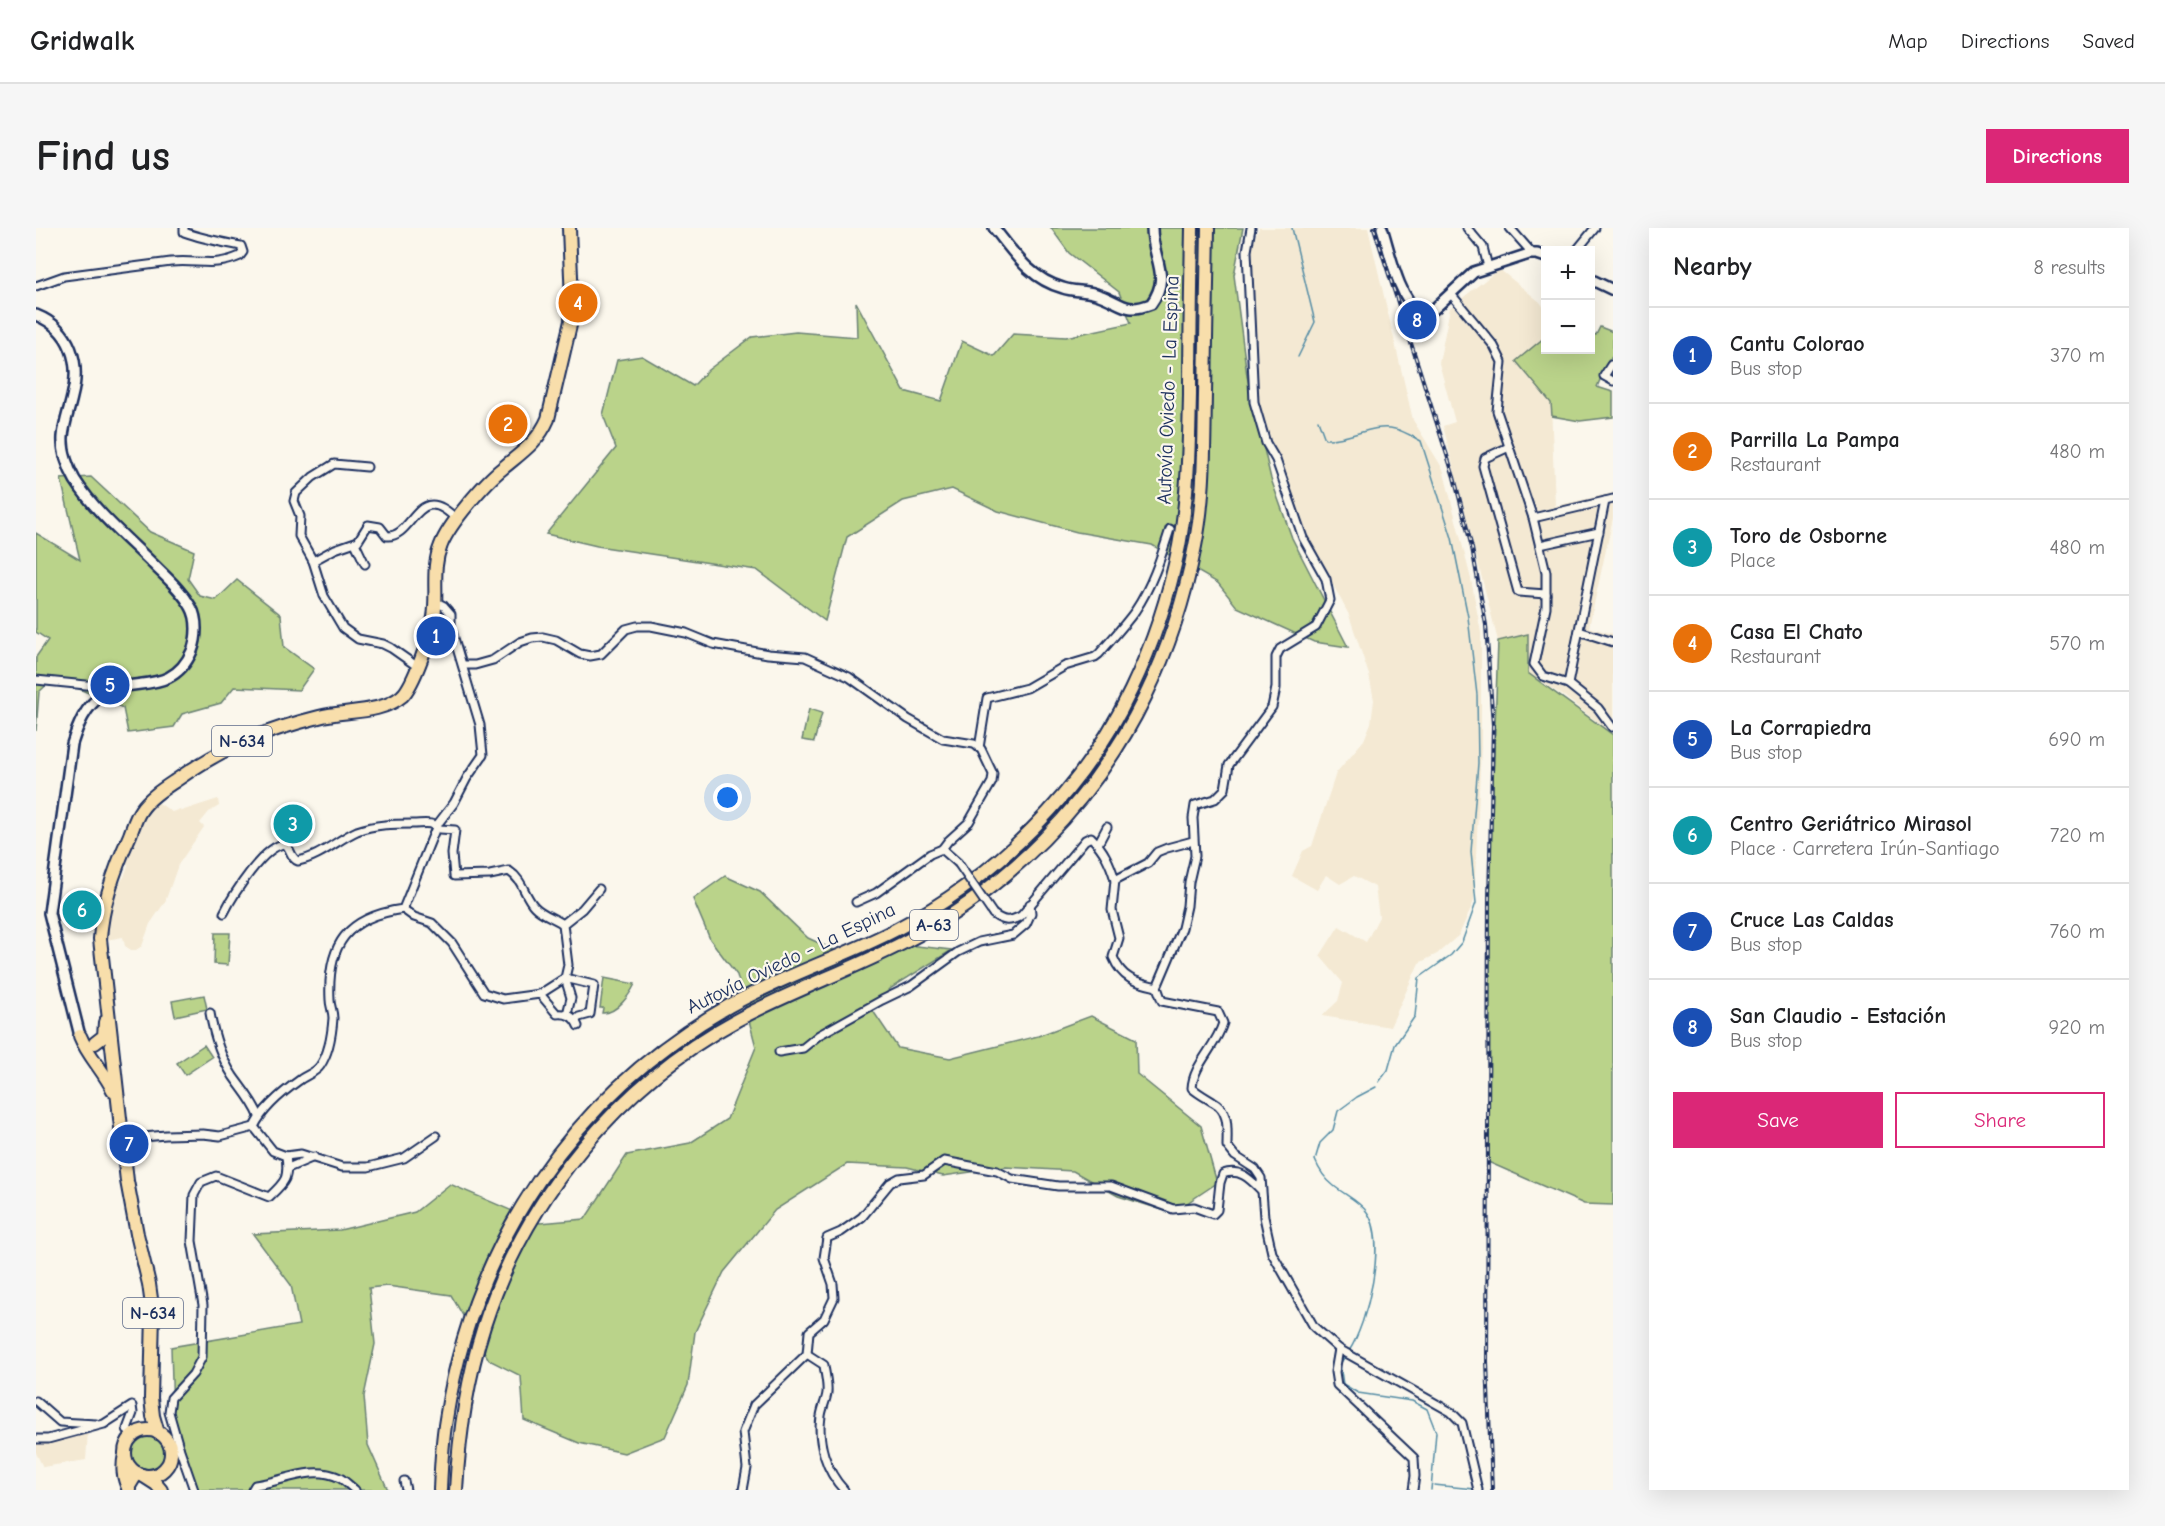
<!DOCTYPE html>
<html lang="en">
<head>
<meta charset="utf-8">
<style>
  :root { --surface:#fff; --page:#f6f6f6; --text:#202124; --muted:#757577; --line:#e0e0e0; --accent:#db2777 }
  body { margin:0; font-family:"Comic Neue",sans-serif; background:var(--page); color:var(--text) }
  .controls { position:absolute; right:18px; top:18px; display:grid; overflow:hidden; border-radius:0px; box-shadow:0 6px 24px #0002 }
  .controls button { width:54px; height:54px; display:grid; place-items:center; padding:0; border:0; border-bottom:2px solid var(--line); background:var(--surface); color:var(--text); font:30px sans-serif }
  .you { position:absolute; left:692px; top:570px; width:21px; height:21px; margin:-15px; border:4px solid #fff; border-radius:50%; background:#1a73e8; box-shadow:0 0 0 9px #1a73e833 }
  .badge { display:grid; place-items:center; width:39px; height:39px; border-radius:50%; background:var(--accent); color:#fff; font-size:20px; font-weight:700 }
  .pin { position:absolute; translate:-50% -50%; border:3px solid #fff; box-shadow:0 2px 6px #0006 }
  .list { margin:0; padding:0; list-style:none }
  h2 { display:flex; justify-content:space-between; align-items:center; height:78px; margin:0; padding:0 24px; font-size:26px }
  h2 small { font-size:20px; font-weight:400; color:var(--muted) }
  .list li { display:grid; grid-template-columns:39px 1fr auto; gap:18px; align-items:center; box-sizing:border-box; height:96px; padding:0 24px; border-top:2px solid var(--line) }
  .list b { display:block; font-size:22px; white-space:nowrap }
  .list p { margin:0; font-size:20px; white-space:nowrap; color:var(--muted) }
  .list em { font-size:20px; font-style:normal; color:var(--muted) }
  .actions { display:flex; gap:12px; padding:18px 24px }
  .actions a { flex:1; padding:14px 0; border:2px solid var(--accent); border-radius:0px; text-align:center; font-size:21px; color:var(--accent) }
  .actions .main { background:var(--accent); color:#fff }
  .map { position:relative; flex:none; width:1577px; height:1262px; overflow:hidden; border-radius:0px }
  header { display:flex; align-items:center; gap:36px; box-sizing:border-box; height:84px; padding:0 30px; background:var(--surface); border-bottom:2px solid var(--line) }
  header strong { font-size:28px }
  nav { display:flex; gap:33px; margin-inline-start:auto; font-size:21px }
  .intro { display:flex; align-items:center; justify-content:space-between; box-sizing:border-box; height:144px; padding:0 36px }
  h1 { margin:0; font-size:42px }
  .button { padding:15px 27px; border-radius:0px; background:var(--accent); color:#fff; font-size:21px; font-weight:700 }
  main { display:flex; gap:36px; padding:0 36px }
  aside { flex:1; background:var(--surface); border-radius:0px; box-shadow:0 6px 24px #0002 }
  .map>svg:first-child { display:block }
  .built { fill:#f4e9d3 }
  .green { fill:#bad38a; stroke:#6a8174; stroke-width:1.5 }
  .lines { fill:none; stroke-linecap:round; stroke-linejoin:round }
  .stream { stroke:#548ca5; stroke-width:1.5 }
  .minor-casing { stroke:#1b2f5e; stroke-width:11 }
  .tertiary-casing { stroke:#1b2f5e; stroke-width:14 }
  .trunk-casing { stroke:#1b2f5e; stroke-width:16 }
  .motorway-casing { stroke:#1b2f5e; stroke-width:16 }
  .minor { stroke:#fbf7ec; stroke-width:7 }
  .tertiary { stroke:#fbf7ec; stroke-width:9 }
  .trunk { stroke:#f8deab; stroke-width:12 }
  .motorway { stroke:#f8deab; stroke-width:12 }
  .rail-casing { stroke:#1b2f5e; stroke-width:4 }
  .rail { stroke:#fbf7ec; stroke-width:1.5; stroke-dasharray:4.5; stroke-linecap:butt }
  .minor-bridge-casing { stroke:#1b2f5e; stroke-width:11; stroke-linecap:butt }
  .minor-bridge { stroke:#fbf7ec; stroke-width:7 }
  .labels { text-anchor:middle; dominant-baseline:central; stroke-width:4.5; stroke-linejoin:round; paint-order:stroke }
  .shield { fill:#fbf7ec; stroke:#5e6b89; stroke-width:1.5 }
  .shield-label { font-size:18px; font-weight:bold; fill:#1b2f5e }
  .street-label { font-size:20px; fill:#1b2f5e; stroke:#fbf7ec }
</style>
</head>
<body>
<header>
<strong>Gridwalk</strong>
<nav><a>Map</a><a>Directions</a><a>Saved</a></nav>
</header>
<div class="intro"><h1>Find us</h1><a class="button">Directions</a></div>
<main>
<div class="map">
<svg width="1577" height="1262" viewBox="0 0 1577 1262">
  <rect width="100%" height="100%" fill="#fbf7ec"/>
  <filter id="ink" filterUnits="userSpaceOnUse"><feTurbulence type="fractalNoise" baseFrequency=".0167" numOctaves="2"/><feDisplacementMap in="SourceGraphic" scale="12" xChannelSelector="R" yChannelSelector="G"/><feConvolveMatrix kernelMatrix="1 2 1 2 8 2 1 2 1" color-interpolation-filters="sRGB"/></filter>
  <g filter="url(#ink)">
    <!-- built -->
    <g class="built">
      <path d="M1223,0H1332L1377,192L1407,241L1435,351L1445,405V519L1438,673L1423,707L1401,726L1383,735L1354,799L1286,788L1302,773L1307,755L1284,728L1303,698L1330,714L1343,689L1339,659L1318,648L1304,656L1290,647L1281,662L1256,648L1267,623L1276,618L1300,545L1328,512L1335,495L1338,472L1333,447L1313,387L1269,304L1249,247L1223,184L1219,130L1216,17Z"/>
      <path d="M1463,41L1504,74L1509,81V109L1480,133L1515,175L1519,278L1577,265V290L1553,399L1577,406V506L1529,469L1492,445V406L1462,413L1407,198L1419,194L1403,135L1414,80Z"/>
      <path d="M182,571L183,578L173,584L164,595L168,599L142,637L129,674L114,696L106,718L100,722H95L89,718L87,709L70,712L74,680L81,658L88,649L92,637L90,632L109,586L120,573L136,584L144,581L145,583Z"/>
      <path d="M52,1203L50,1232L7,1239L0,1225V1212Z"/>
    </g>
    <!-- green -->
    <g class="green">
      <path d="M1015,0H1207L1198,47L1211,148L1235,251L1256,310L1312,419L1278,414L1201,379L1182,355L1116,317L1041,304L962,283L916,261L867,273L811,309L789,393L721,342L561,318L510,306L580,220L567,187L581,132L606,128L657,158L672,142L716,109L760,104L821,109L820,74L868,163L905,173L926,113L958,128L977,106L1030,109L1095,95L1083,64L1033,25Z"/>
      <path d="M1564,99L1577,104V128L1572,133L1561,159L1577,164V189L1544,193L1516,188L1515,175L1480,133L1509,109L1510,122H1554L1555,105L1560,107Z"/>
      <path d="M55,249L114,304L158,323L152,351L164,368L180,372L201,352L245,387L248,419L278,441L263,462L198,459L185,475L146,486L138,499L92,505L87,480L18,450L3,464L0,503V429L12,412L0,404V305L44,332L25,251Z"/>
      <path d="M1492,406V445L1577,507V977L1548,976L1452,934L1453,671L1462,413Z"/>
      <path d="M773,481L786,485L778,514L766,512Z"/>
      <path d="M689,648L724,664L772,710L798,722L854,715L916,722L855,760L835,780L862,820L914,830L1002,808L1055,788L1100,811L1101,846L1165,898L1181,955L1136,985L1082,968L1037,943L970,939L907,948L871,939L811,936L739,982L688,1044L659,1104L652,1157L629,1209L588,1225L543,1215L488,1192L485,1148L453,1132L415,1067L351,1058L333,1060L339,1116L328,1168L332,1217L352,1262H162L137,1187L135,1119L263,1097L255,1057L217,1006L304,1002L379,984L414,956L504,995L549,991L591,927L654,915L691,891L720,819L701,747L674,711L657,671Z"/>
      <path d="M179,705H194L192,737L178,736Z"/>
      <path d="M568,750L599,756C594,766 581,786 566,785L567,780H564Z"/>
      <path d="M168,767L171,781L139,788L136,773Z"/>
      <path d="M168,817L176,829L149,847L141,835Z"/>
      <circle cx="112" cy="1224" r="18"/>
    </g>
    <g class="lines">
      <!-- stream -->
      <g class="stream">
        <path d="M1256,0L1279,94L1262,129"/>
        <path d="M1282,192L1289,211C1312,213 1336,195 1359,201C1368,203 1377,209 1385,213L1416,310L1432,389L1441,467L1442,535L1435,624L1440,675L1426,714L1415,727L1383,750L1379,788L1359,817L1352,842L1343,854"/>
        <path d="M1313,1123C1331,1096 1352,1013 1331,984C1322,972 1309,967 1298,958C1289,951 1283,942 1279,932L1284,915L1297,902L1302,883L1321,869L1340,859"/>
        <path d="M1310,1127L1304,1136L1307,1156L1322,1165L1376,1173L1391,1181L1400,1204L1395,1262"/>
        <path d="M1398,1257L1438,1261"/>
      </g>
      <!-- minor casing -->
      <g class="minor-casing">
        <g id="minor">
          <path d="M1215,0L1211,23L1218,174L1230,215L1240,232L1267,310L1290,351L1294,372L1280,399L1244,421L1240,429V460L1236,479L1193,537L1189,561L1179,571L1159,577L1157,590L1159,628L1153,654L1151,678L1146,700L1121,759L1126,773L1182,784L1187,795C1180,819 1157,837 1156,860C1163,866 1169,869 1177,874C1194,883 1191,901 1191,918L1199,928L1219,941L1225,950L1228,989L1236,1025L1278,1099L1303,1121L1415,1184L1426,1195L1442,1262"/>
          <path d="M1431,0L1447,19L1452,39"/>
          <path d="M1474,0L1497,26"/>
          <path d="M1541,22L1559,0"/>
          <path d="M0,58L28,48L135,34C161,31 177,40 204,28L207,24L205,18C185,14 167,11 148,4V0"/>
          <path d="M1415,66L1458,118L1466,134L1461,183L1497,290L1510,344V379L1498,436L1507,448L1532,456L1569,273L1577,271"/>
          <path d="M1575,137L1568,148L1577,153"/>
          <path d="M1473,219L1449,230L1447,238L1482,364L1510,366"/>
          <path d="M331,239L298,236L277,249L260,265L258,273L264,288L263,308L277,333L288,368L307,400L322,411L347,416L355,420L382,439"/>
          <path d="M1497,290L1569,273"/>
          <path d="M319,315L329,336"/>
          <path d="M1504,317L1563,304"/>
          <path d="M277,333L299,321L322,313L332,297L344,299L351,308C378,310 381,250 421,292"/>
          <path d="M398,373L408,378L415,386V400"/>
          <path d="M1543,403L1577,414"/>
          <path d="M427,437H439L457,432L484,414L496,410L507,409L520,412L544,426L554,428L565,426L590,401L601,398H615L650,405L677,416L732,426L769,429L813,449L872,491L907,511L938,516L945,521L957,546L956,554L933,594L912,613L906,621L894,626L840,665L820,674"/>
          <path d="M0,452L80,460"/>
          <path d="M1532,456L1562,480L1576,499"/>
          <path d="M943,520L951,470L991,460L1029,438L1059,429L1063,426C1075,412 1088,398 1099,383C1116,358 1125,329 1134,301"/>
          <path d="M1062,616L1071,599"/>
          <path d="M906,621L922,635"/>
          <path d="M1079,652L1076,682L1083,710L1077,729C1086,751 1099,754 1121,759"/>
          <path d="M367,681L378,689L396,695L416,715L448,765L467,771L504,766L521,786C531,785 538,788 542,798"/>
          <path d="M188,685C197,667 228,617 249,616C255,620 254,630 262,633C284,629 301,612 321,603C339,596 359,596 377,596C386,596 397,593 404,601L419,602L416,626L418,648L454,647L473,643C487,652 488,667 498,678C505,686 518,690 527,696"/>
          <path d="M957,686C968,694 973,694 985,688L1049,612L1055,609C1068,622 1074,635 1079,652L1112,635L1121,624L1131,620L1157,613"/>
          <path d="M504,766L529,750L532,737L527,696L546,681L563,661"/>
          <path d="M174,785C178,808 184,828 197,848C206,861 217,873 223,888"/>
          <path d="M531,786L535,770L529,750L558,757L554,786L543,789L540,792"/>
          <path d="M743,824L767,820L783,807L846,772L875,758L922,724L943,714L977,707L990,696L995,685L994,676"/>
          <path d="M218,899C227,880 248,863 265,851C271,847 280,844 284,838C293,825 296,805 297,790C297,783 294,778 294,772C291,716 311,689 367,681L401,597L418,575L431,550L447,527L444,497L415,400H395"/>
          <path d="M85,911L130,907L167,906L184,908L218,899L237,923L250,928C253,951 249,954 233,969L180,948L165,954L158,967L156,1013L167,1077L166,1129L157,1146L135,1170L133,1184L143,1219L135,1221"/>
          <path d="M250,928L265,926L306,939H332L368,930L400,908"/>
          <path d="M252,940L278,929"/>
          <path d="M1303,1121L1299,1144L1301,1157L1378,1230L1379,1248L1377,1262"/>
          <path d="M771,1126L788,1137C789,1146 792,1156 791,1165C790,1173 786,1180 785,1188C781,1214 790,1243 808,1262"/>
          <path d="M0,1173L24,1194L60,1196"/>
          <path d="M0,1211H12L68,1196L96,1178L97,1185L91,1201L95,1208"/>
          <path d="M143,1219L158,1262"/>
          <path d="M368,1253L370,1262"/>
          <path d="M216,1262L219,1257C247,1254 276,1236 304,1250C309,1253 314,1258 319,1262"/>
          <path d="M707,1262L711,1240L707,1204L718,1177L771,1126L773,1104L788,1091L798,1070L797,1056L788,1030L791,1010L805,1004L826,989L854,955L863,950L888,947L908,933L961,943L976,951L1022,958H1075L1137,981L1158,979L1177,986L1181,982L1184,955L1187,946C1204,940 1214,951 1225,962"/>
        </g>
      </g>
      <!-- tertiary casing -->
      <g class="tertiary-casing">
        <g id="tertiary">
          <path d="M958,0C978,25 994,51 1027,60C1038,64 1052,62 1063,67C1086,75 1089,86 1115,76C1136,48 1116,31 1116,0"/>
          <path d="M1346,0C1354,24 1362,69 1383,84L1398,81L1438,44L1493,26H1501L1510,29"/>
          <path d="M1554,51L1577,62"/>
          <path d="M0,87C35,101 45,135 36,169C33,183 28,195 27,209C26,223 32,240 39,252C60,285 92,311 119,338C132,351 146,363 155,379C162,391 161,410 156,423C136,469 95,447 66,467C49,479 42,497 36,516L13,685L44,808"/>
        </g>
      </g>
      <!-- trunk casing -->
      <g class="trunk-casing">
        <g id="trunk">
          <path d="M44,808C52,828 68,843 77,862"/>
          <path d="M59,815L68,808L69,794"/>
          <circle cx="112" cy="1225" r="23"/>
          <path d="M122,1205L117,1188L115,1170L117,1085L113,1056L101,1006L91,953L64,711C66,675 79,640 94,607C97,599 100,589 105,582C113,570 127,561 139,553C187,519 227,503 283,489C309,482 345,486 366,468C378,457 395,406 398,389C402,364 395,341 405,317C413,296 449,254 467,240C486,224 502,214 512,191L535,93L536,73L533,0"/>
          <path d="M106,1247L120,1256L125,1262"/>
        </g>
      </g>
      <!-- motorway casing -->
      <g class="motorway-casing">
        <g id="motorway">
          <path d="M89,1226C86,1240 87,1249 93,1262"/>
          <path d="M92,1260L101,1245"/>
          <path d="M404,1262C405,1238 406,1214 410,1191C437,1015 538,866 693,778C746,748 805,730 859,702C959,650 1047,564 1095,462C1117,416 1133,368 1143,318C1152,269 1153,218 1154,167C1154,112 1155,56 1156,0"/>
          <path d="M420,1262C423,1206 431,1151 448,1098C489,970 583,856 701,792C755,763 813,743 867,715C970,662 1058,574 1109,469C1132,422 1149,370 1159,318C1169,269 1168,217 1169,167C1170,112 1171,56 1172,0"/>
        </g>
      </g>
      <!-- minor -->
      <use href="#minor" class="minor"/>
      <!-- tertiary -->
      <use href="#tertiary" class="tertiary"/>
      <!-- trunk -->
      <use href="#trunk" class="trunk"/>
      <!-- motorway -->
      <use href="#motorway" class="motorway"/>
      <!-- rail casing -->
      <g class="rail-casing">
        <path id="rail" d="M1338,0L1418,249L1436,320L1450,397L1457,497L1453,671L1451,1133L1456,1262"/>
      </g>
      <!-- rail -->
      <use href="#rail" class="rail"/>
      <!-- minor-bridge casing -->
      <g class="minor-bridge-casing">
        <path id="minor-bridge" d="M922,635L957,686"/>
      </g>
      <!-- minor-bridge -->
      <use href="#minor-bridge" class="minor-bridge"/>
    </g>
  </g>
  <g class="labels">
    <!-- shield labels -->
    <g class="shield">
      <rect x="176" y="498" width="60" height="30" rx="4.5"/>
      <rect x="874" y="682" width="48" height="30" rx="4.5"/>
      <rect x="87" y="1070" width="60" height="30" rx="4.5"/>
    </g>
    <g class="shield-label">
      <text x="206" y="513">N-634</text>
      <text x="898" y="697">A-63</text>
      <text x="117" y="1085">N-634</text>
    </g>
    <!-- street labels -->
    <g class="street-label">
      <text transform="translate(1132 162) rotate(-88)">Autovía Oviedo - La Espina</text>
      <text transform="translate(755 730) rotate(-26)">Autovía Oviedo - La Espina</text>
    </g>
  </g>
</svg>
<div class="controls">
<button>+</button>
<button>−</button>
</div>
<div class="you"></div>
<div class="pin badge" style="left:400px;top:408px;background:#1a4fb4">1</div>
<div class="pin badge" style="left:472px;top:196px;background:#e8710a">2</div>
<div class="pin badge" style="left:257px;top:596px;background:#0f9aa8">3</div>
<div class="pin badge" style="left:542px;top:75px;background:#e8710a">4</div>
<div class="pin badge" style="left:74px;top:457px;background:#1a4fb4">5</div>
<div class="pin badge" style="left:46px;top:682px;background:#0f9aa8">6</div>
<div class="pin badge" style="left:93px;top:916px;background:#1a4fb4">7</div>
<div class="pin badge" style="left:1381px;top:92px;background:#1a4fb4">8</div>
</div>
<aside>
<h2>Nearby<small>8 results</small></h2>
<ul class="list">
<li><span class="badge" style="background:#1a4fb4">1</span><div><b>Cantu Colorao</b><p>Bus stop</p></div><em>370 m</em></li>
<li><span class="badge" style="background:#e8710a">2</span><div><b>Parrilla La Pampa</b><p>Restaurant</p></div><em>480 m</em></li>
<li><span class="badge" style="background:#0f9aa8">3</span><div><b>Toro de Osborne</b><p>Place</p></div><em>480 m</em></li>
<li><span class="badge" style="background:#e8710a">4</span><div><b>Casa El Chato</b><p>Restaurant</p></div><em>570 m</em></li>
<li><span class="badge" style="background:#1a4fb4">5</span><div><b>La Corrapiedra</b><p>Bus stop</p></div><em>690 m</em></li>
<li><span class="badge" style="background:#0f9aa8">6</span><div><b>Centro Geriátrico Mirasol</b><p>Place · Carretera Irún-Santiago</p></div><em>720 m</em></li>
<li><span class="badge" style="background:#1a4fb4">7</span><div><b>Cruce Las Caldas</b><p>Bus stop</p></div><em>760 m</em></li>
<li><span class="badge" style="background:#1a4fb4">8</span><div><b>San Claudio - Estación</b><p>Bus stop</p></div><em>920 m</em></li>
</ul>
<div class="actions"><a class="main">Save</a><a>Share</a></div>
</aside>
</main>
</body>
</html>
